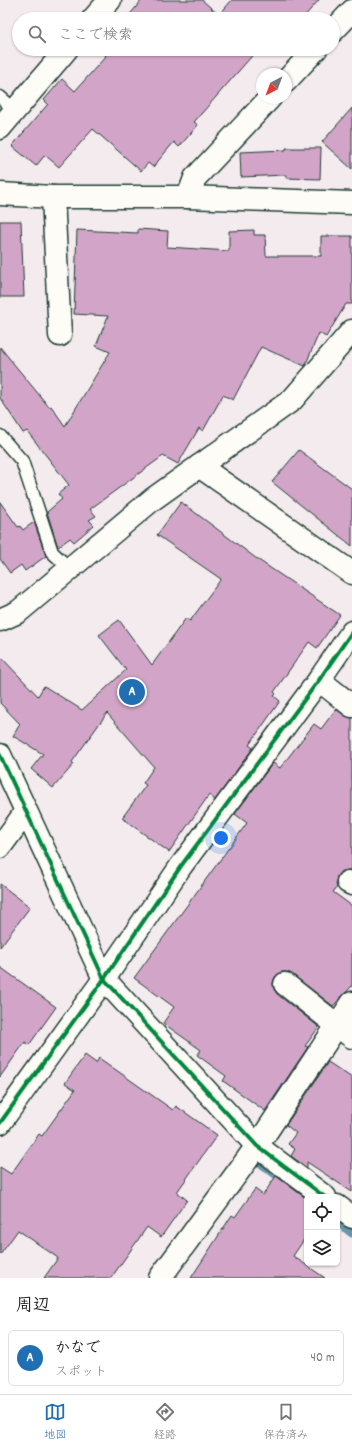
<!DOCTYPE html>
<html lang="ja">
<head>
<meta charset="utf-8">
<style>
  :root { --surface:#fff; --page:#f2f2f2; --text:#222; --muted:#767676; --line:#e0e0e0; --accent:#1f6fb2 }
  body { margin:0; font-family:Dekko,"Klee One",sans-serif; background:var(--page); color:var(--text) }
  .controls { position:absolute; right:12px; bottom:12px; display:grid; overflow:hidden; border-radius:6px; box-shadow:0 1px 3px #0004 }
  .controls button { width:36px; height:36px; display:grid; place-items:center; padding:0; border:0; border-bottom:1px solid var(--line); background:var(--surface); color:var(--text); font:20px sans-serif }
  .compass { position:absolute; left:256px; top:68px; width:36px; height:36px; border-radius:50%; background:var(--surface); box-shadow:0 1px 3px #0004; rotate:221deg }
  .you { position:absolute; left:221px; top:838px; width:14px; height:14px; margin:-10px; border:3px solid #fff; border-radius:50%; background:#1a73e8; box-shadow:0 0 0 6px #1a73e833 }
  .badge { display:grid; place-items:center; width:26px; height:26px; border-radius:50%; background:var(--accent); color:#fff; font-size:13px; font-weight:700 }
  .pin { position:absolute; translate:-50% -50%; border:2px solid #fff; box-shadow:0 1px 4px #0006 }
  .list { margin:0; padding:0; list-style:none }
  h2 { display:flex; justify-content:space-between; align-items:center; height:52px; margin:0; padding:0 16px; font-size:17px }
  h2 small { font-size:13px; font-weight:400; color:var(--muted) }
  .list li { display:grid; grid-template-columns:26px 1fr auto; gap:12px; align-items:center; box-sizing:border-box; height:56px; margin:0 8px 8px; padding:0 8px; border:1px solid var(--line); border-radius:6px }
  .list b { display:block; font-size:15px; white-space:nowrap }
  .list p { margin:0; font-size:13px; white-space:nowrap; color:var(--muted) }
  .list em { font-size:13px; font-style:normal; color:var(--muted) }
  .icon { flex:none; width:22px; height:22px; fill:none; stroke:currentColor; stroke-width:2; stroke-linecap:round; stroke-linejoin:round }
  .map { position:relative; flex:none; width:352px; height:1278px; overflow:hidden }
  .search { position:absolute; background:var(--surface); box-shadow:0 1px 3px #0004; left:12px; right:12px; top:12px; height:44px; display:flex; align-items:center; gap:10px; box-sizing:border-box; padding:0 14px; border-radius:22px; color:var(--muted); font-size:15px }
  .sheet { height:116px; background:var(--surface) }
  nav { display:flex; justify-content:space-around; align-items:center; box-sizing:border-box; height:56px; border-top:1px solid var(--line); background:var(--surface); font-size:11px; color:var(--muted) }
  nav a { display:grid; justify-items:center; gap:2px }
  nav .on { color:var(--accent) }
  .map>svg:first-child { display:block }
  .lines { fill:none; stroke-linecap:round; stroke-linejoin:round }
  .stream { stroke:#6796a9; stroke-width:9 }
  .building { fill:#d2a5c8; stroke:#1f3d34 }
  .service-casing { stroke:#1f3d34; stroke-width:15 }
  .minor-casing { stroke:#1f3d34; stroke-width:25 }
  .tertiary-casing { stroke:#1f3d34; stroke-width:25 }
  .service { stroke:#fdfcf7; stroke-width:12 }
  .minor { stroke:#fdfcf7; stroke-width:22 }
  .tertiary { stroke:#fdfcf7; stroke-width:22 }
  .cycleway-casing { stroke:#fdfcf7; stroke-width:6 }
  .cycleway { stroke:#00873e; stroke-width:4 }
</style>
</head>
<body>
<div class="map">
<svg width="352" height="1278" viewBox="0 0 352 1278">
  <rect width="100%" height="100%" fill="#f4ebee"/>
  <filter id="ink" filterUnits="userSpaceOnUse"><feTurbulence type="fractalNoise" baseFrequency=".025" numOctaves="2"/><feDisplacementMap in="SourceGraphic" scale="8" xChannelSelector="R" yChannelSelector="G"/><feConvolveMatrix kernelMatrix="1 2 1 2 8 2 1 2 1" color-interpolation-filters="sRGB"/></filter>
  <g filter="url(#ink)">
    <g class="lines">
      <!-- stream -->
      <g class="stream">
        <path d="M262,1164L307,1198"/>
        <path d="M337,1221L352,1233"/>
      </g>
    </g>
    <!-- building -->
    <g class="building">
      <path d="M142,0H202L219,15L232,0H319L302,19H126Z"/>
      <path d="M100,49H258L194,122L198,125L179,147L174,142L153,167L148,163L141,171L93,129L59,167L45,155L36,166L12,146L48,104L44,100L62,79L75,91L106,56Z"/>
      <path d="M352,108V169L322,142Z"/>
      <path d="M286,148H321L320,179L286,178V175L241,177L240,152L286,150Z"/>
      <path d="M0,221H21L24,297H0Z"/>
      <path d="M138,229L168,231L167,247L229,251V231L254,230V235H265L266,256H321V236H352V304H346L326,337L319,333L305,366L261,347L233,400L223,395L203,431L199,428L178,464L163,456L90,509L96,516L89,520L94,525L74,542L70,538L58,547L47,512L62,499L58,494L69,485L27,431L23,433L0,398V347L49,407L51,406L65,426L110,352L96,346L108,316L74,314L77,230L138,233Z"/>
      <path d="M299,450L352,489V546L272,482Z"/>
      <path d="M0,502L18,527L20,526L23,530L34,522L46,556L25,571L21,565L10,573L0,559Z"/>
      <path d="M181,502L257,559L340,615L317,648L309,642L274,692L276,694L274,696L280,701L249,745L253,748L215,800L209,795L169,852L122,818L146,785L143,783L154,767L107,713L72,762L74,764L53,788L31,769L43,754L13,736L20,724L0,703V656L38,696L44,686L82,710L126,670L99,635L119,620L152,665L186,618L190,621L221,579L157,535Z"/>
      <path d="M336,709L345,716L352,718V867L350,870L341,871L337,876L336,882L337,887L333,892L352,906V986L333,1006L292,974L287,972H281L275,977L273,983L274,989L277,994L319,1027L305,1046L308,1047L265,1111L223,1081L226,1076L197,1055L201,1050L163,1023L174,1007L134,978L247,823L235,814L273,763L280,768L314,724L321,729Z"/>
      <path d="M0,884L30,907L0,947Z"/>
      <path d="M0,967L56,1007L29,1045L25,1042L0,1077Z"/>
      <path d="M85,1055L96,1063L99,1058L173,1110L176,1106L217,1135L177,1192L187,1200L161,1237L147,1227L111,1278H44L58,1258L18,1230L0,1255V1167L11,1174L39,1134L42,1136L75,1090L65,1083Z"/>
      <path d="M328,1062L352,1078V1192L307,1162V1168L291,1156L295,1149L288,1144L296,1133L286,1125Z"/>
      <path d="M276,1176L307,1199V1235L293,1256L325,1278H191L232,1215L235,1217L255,1189L263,1195Z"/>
    </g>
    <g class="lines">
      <!-- service casing -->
      <g class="service-casing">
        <g id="service">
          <path d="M0,97L15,110"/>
          <path d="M0,436L22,461L52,552L69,568"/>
        </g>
      </g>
      <!-- minor casing -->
      <g class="minor-casing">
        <g id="minor">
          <path d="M93,19L110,0"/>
          <path d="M333,31L352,11"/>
          <path d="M286,81L316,49"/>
          <path d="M0,128L67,49"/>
          <path d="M53,197L60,335"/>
          <path d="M188,197L195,178L270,98"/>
          <path d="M199,466L352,573"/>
          <path d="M0,620L18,612L153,499L292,400L352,331"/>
          <path d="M319,680L352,706"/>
          <path d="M0,755L104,979L257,1146L325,1197"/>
          <path d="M0,847L25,813"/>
          <path d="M348,882L352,884"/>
          <path d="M285,984L352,1037"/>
          <path d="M0,1123L104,979L181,866L319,680L352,632"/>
          <path d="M337,1206L352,1217"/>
          <path d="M160,1278L257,1146L352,1003"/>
        </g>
      </g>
      <!-- tertiary casing -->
      <g class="tertiary-casing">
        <path id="tertiary" d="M0,194L53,197H188L352,203"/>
      </g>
      <!-- service -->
      <use href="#service" class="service"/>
      <!-- minor -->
      <use href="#minor" class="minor"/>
      <!-- tertiary -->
      <use href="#tertiary" class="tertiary"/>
      <!-- cycleway casing -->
      <g class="cycleway-casing">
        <g id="cycleway">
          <path d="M0,755L104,979L257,1146L325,1197"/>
          <path d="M0,1123L104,979L181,866L319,680L352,632"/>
        </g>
      </g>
      <!-- cycleway -->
      <use href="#cycleway" class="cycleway"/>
    </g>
  </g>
</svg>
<div class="controls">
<button><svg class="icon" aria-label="locate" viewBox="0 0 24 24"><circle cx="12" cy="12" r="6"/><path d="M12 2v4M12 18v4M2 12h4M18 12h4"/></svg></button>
<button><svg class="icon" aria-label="layers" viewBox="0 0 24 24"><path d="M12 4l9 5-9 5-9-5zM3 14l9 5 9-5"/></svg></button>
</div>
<svg class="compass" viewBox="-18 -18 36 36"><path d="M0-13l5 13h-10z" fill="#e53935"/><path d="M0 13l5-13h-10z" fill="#767676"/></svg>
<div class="you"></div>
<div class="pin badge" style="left:132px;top:692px">A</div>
<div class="search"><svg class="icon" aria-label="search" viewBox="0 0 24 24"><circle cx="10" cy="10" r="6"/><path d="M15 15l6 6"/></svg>ここで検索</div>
</div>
<section class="sheet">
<h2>周辺<small></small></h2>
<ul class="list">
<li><span class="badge">A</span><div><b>かなで</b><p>スポット</p></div><em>40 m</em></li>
</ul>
</section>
<nav>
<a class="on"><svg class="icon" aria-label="map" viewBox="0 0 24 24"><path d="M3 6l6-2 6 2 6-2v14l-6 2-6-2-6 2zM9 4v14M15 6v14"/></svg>地図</a>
<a><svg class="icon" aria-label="directions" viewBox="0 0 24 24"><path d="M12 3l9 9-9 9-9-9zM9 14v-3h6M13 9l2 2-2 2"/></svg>経路</a>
<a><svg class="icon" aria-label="saved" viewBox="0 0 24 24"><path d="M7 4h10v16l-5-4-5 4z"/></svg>保存済み</a>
</nav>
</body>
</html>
